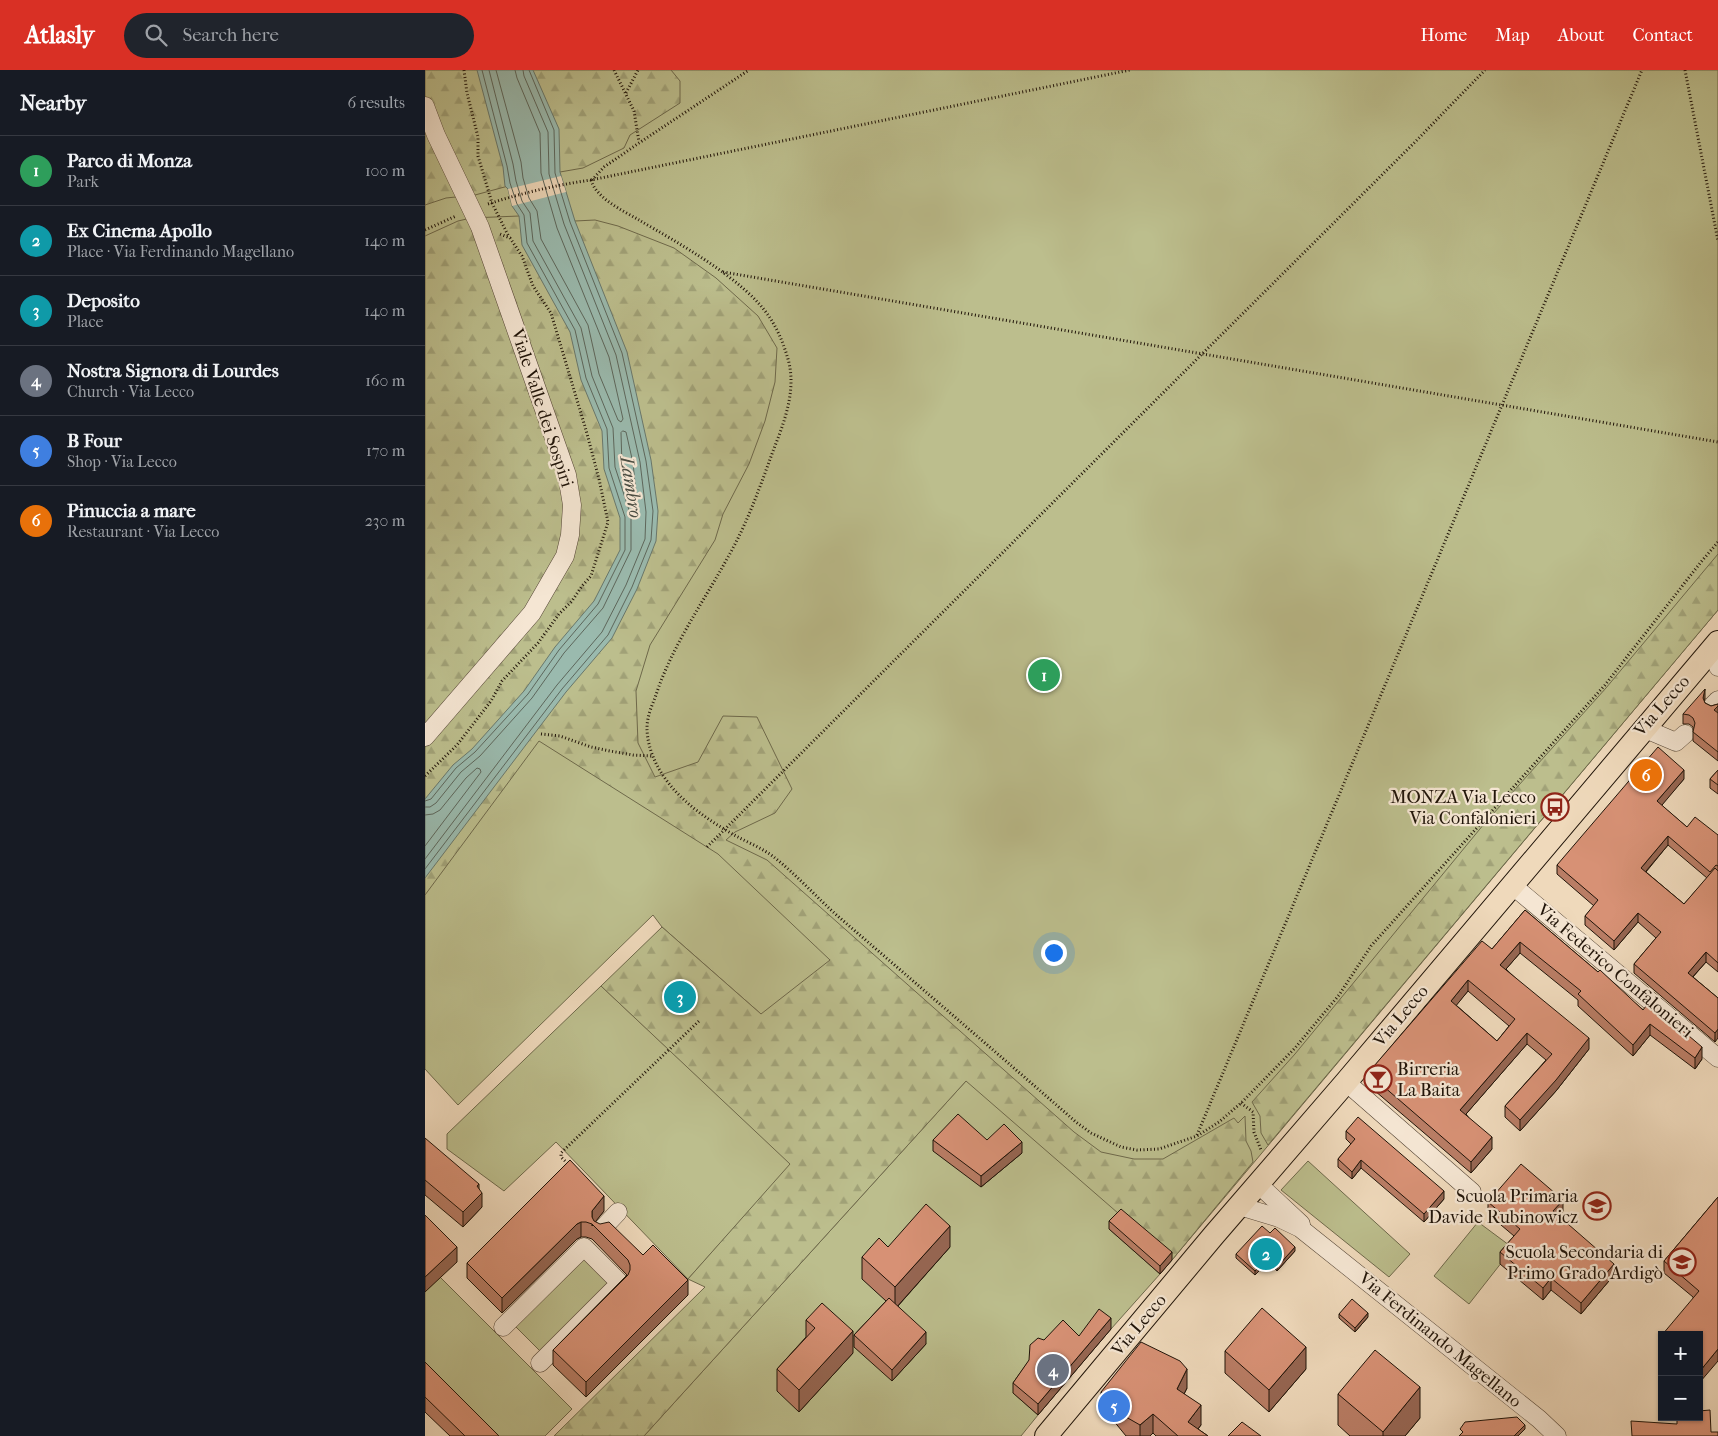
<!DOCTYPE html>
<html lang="en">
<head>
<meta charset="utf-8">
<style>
  :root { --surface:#171b24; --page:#20242c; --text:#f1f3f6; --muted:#9ea1a6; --line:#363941; --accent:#d93025 }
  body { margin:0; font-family:"IM FELL French Canon",serif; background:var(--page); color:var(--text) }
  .controls { position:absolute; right:15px; bottom:15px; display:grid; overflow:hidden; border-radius:0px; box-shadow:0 1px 4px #0004 }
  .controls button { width:45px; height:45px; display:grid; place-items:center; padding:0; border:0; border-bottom:1px solid var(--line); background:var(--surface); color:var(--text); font:25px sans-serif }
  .you { position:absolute; left:628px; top:882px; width:18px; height:18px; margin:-12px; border:4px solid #fff; border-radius:50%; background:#1a73e8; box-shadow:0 0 0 8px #1a73e833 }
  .badge { display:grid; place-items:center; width:32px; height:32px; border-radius:50%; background:var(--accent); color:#fff; font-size:16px; font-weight:700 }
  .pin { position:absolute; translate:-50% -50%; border:2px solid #fff; box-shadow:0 1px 5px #0006 }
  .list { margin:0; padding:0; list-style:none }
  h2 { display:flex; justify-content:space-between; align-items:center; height:65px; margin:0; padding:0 20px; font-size:21px }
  h2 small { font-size:16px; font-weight:400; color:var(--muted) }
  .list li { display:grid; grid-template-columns:32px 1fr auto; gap:15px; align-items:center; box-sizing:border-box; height:70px; padding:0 20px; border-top:1px solid var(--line) }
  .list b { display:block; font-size:19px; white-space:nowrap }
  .list p { margin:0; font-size:16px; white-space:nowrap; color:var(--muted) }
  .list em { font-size:16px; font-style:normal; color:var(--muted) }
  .icon { flex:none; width:28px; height:28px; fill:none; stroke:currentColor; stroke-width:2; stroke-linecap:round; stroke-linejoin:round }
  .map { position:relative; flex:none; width:1293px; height:1366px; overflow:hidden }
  header { display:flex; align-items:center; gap:30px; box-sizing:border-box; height:70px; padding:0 25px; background:var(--accent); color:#fff }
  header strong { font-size:24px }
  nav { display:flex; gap:28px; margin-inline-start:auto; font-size:18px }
  .search { width:350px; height:45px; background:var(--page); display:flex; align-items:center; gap:12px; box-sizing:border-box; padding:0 18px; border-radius:28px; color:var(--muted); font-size:19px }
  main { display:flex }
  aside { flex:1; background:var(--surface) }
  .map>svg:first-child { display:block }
  .green { fill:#bcbe8d; stroke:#6e694b }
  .forest { fill:url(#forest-firs); stroke:#6e694b }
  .water { fill:#9abaae; stroke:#69786c }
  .pier { fill:#efd9bb }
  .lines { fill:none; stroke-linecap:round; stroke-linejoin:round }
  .shore { stroke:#5d675c; stroke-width:1 }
  .minor-casing { stroke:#544536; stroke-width:19 }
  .major-casing { stroke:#201409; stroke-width:24 }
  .path { stroke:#201409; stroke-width:3; stroke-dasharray:1 2.5; stroke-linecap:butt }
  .minor { stroke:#f5e6d3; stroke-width:18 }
  .major { stroke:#efd9bb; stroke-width:22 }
  .wall { fill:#b97d65; stroke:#201409; fill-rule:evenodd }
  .shaded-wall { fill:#966652; stroke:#201409 }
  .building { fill:#d79175; stroke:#201409; fill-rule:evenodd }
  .labels { text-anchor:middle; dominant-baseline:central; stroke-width:4.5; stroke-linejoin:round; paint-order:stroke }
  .street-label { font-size:18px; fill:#201409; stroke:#f5e6d3 }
  .poi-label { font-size:18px; fill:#201409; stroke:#f5e6d3; text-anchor:end }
  .water-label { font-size:19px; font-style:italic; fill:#4b4e43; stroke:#f5e6d3 }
</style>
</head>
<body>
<header>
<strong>Atlasly</strong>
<div class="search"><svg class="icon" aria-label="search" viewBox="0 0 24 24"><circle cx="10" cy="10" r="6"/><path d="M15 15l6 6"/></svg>Search here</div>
<nav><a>Home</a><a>Map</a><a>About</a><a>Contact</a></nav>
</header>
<main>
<aside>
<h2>Nearby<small>6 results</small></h2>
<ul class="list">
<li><span class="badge" style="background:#2e9e5b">1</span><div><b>Parco di Monza</b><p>Park</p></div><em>100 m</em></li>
<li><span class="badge" style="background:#0f9aa8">2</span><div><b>Ex Cinema Apollo</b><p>Place · Via Ferdinando Magellano</p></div><em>140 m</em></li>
<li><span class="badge" style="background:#0f9aa8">3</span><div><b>Deposito</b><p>Place</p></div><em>140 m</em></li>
<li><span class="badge" style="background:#6b7280">4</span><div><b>Nostra Signora di Lourdes</b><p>Church · Via Lecco</p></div><em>160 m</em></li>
<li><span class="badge" style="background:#3f7fe0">5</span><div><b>B Four</b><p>Shop · Via Lecco</p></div><em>170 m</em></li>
<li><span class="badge" style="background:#e8710a">6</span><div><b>Pinuccia a mare</b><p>Restaurant · Via Lecco</p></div><em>230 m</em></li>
</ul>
</aside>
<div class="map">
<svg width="1293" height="1366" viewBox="0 0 1293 1366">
  <defs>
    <pattern id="forest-firs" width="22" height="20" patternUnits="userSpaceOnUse" patternTransform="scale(1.25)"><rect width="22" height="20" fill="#bcbe8d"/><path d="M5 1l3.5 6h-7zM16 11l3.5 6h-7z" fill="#a1a278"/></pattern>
  </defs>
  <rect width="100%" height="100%" fill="#efd9bb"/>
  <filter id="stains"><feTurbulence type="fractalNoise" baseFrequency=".004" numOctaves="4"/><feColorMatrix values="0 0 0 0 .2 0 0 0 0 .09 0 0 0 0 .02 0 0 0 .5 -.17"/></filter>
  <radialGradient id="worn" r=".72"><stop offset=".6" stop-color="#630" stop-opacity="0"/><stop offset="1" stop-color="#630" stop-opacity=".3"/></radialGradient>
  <!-- green -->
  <g class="green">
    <path d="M0,0H1293V540L747,1190L696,1147L684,1159L735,1204L686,1259L654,1277L604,1295L588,1323L613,1345L596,1366H219L541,1011L336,944L237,857L228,845L33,1035L0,999Z"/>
    <path d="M176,916L366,1094L263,1209L131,1072L79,1121L22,1079V1064Z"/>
    <path d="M883,1091L985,1184L964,1207L856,1120Z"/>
    <path d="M1053,1152L1088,1178L1044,1234L1009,1206Z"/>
    <path d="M160,1171L201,1212L124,1290L82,1248Z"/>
    <path d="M15,1207L147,1339L120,1366H59L0,1307V1222Z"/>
  </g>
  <!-- forest -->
  <g class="forest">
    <path d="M0,0H246L255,11V33L205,65L199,78L158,98L135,102L50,125L21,128L0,135Z"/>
    <path d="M94,146L150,151L170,150L193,156L249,178L291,208L333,246L352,278L350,312L340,351L324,394L298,444L290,470L225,575L211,621L213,673L230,707L273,692L298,646L332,647L367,719L350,743L310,762L301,770L342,790L649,1062L676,1082L709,1089H738L809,1048L813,1053L820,1046L821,1071L826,1081L828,1092L747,1190L541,1011L219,1366H129L280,1217L263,1209L365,1094L176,916L237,857L336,944L405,890L293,784L114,671L0,825V166L33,151L46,148Z"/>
    <path d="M1293,484V540L843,1075L836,1063L835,1046L827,1032L870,984L1059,754L1181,618Z"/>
  </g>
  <!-- water -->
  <path class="water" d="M52,0H108L134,59L135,102L150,151L202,282L226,390L233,441L231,471L212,519L187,568L141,622L0,808V729L28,695L47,679L99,621L130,577L169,531L195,480V448L179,399L177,361L156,310L145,262L97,175L94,146L87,136L83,119L80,116L78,97Z"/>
  <!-- pier -->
  <path class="pier" d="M136,106L141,122L87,136L83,119Z"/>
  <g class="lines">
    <!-- shore -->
    <g class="shore">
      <path d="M71,0L96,92L98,108L104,128L112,141L116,169L163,255L174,304L193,350L196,352L198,349L184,287L132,158L123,127L116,103L115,63L92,8L90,0"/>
      <path d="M198,361L201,362L208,393L211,423L209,425L207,424L197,396L196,363Z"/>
      <path d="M0,731L6,729L31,698L50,682L103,624L134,580L173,534L200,480V447L184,398L182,359L161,308L150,260L102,173L99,145L92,134L85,113L82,96L57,0"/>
      <path d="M0,737H5L11,733L36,702L55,686L107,628L139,583L178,538L206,480V446L190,397L188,358L167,306L156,258L108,171L105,143L97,131L91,111L88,94L64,0"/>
      <path d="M0,745L8,744L15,740L41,708L52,698L55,699L56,702L0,776"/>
      <path d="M0,789L132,615L177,562L201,515L220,469L221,442L215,392L191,285L139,154L124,104L123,62L99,6L98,0"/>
      <path d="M0,799L137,619L183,565L207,517L226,470L228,441L221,391L197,283L145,152L130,103L129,60L104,0"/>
    </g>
    <!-- minor casing -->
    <g class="minor-casing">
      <g id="minor">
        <path d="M0,36L11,65L55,157L142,405L147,435L145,465L140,486L107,543L0,667"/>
        <path d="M1291,574L1293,597"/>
        <path d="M1288,635L1293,630"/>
        <path d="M1218,658L1251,672L1260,664"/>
        <path d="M1087,815L1293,988"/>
        <path d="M921,1012L1047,1122"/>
        <path d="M833,1114L876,1154"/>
        <path d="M814,1136L854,1148L875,1158L1114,1349L1132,1366"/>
        <path d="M177,1159L193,1142"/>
        <path d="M78,1257L159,1177L195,1213L115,1293"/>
      </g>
    </g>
    <!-- major casing -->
    <g class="major-casing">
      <path id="major" d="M621,1366L789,1165L921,1012L1293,572"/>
    </g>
    <!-- path -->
    <g class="path">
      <path d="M39,0L42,23L53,67V86L67,133L84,167"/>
      <path d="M189,0L209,41L214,72"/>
      <path d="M1260,0L1293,171"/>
      <path d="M201,23L213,0"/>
      <path d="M166,110C172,129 197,140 214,150C253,173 321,210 345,248C353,260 359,275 363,289C372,320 359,353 348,381C335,417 322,454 303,487C278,533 246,577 230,628C226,637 222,648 222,658C222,668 225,680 229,689C244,724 279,748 311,766C324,773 339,779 350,788C373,806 393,829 415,848C494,916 573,984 651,1052L666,1063L696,1077L712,1080L734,1079L772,1066L794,1052L816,1033L870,978L914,925L946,876L1180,615L1276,492L1293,472"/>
      <path d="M167,110L179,97L214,73L324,0"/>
      <path d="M63,134C97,123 131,115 166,110L705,0"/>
      <path d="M0,160L31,146"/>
      <path d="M298,202L1293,372"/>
      <path d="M116,664L135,666L166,677L185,681L208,685L227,686"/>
      <path d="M0,706L32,675L66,631L77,611L113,573L134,544L147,531L157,516L166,506L183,452L174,409L161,360L126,243L108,216L97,186L85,168L75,164"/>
      <path d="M282,777L990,72L1060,0"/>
      <path d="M816,1033L828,1042L829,1062L836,1080"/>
      <path d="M772,1065L1217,0"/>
      <path d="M145,1096L136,1087V1083L139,1080L275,950"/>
    </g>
    <!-- minor -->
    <use href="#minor" class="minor"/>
    <!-- major -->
    <use href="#major" class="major"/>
  </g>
  <!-- wall -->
  <g class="wall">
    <path d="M1280,628L1279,631L1280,633L1286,636L1293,634V691L1268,671V657L1264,654H1258V644Z"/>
    <path d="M1293,700V724L1285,718V709Z"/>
    <path d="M1259,709L1236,735L1262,757L1293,765V902L1281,892L1268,907L1293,928L1290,972L1209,903V894L1231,868L1213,852L1189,880L1160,855V846L1169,836L1132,804V795ZM1243,775L1282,808L1259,834L1221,802Z"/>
    <path d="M1100,840L1173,902L1277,989L1270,999L1225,965L1208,986L1153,936V930L1095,883L1081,899L1164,979L1131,1021L1095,1061L1080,1047V1036L1121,990L1102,974L1041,1044L1067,1079L1046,1103L943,1015V1003L1067,879ZM1043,921L1084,956L1072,971L1031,935Z"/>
    <path d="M245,921L266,928L255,937L245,925Z"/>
    <path d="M921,1061L1019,1129L999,1152L936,1098L927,1109L913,1097V1089L926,1074L921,1069Z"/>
    <path d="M0,1068L57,1137L38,1157L0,1125Z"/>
    <path d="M508,1070H562L597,1083L556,1117L508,1081Z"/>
    <path d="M1293,1127L1275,1312L1274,1311V1265L1268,1227L1239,1203V1191Z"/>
    <path d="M1063,1132L1138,1141L1134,1146L1189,1205L1156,1244L1126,1220L1118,1230L1075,1194V1182L1089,1166L1063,1144Z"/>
    <path d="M179,1141L170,1152L218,1185L263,1225L161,1327L128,1295V1280L202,1205L167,1169L161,1167H156L152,1169L77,1243L42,1208V1193Z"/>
    <path d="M684,1151L747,1190L735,1204L684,1159Z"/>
    <path d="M845,1163L870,1181L852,1201L843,1192L830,1205L811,1188V1184Z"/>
    <path d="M463,1177H525L473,1236L501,1274L467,1311L429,1277V1265L461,1231L437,1209V1187Z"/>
    <path d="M914,1244L943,1247L930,1262L914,1248Z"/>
    <path d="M381,1250L428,1283L374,1342L352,1321V1299L381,1267Z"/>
    <path d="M686,1259L613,1345L588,1323V1313L619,1270L654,1266Z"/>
    <path d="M1237,1265V1280L1235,1279V1267Z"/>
    <path d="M800,1281L881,1299L844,1342L800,1303Z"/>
    <path d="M0,1292L74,1366H25L0,1342Z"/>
    <path d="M762,1318L759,1324L776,1355L773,1359L783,1366H731L728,1363L725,1366H701L688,1350L676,1341V1322Z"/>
    <path d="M913,1324L995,1348L980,1366H925L913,1355Z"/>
  </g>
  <!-- shaded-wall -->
  <g class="shaded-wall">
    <path d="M1280,619V628L1278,637V628Z"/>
    <path d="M1293,636V645L1289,640Z"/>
    <path d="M1259,700V709L1232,741V731Z"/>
    <path d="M1243,766V775L1216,807V798Z"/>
    <path d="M1213,843V852L1189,880V871Z"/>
    <path d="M1095,872V883L1075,906V895Z"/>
    <path d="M1281,882V892L1263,912V903Z"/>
    <path d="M1043,910V921L1026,942V931Z"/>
    <path d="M266,924V928L255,937V933Z"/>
    <path d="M1225,954V965L1208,986V975Z"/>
    <path d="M1293,959V968L1290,972V963Z"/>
    <path d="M1102,963V974L1035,1051V1040Z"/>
    <path d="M1164,968V979L1131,1021L1095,1061V1050Z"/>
    <path d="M1277,977V989L1270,999V988Z"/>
    <path d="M1067,1067V1079L1046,1103V1092Z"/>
    <path d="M597,1072V1083L556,1117V1106Z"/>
    <path d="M936,1090V1098L927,1109V1102Z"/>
    <path d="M54,1114V1126L57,1123V1137L38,1157V1142L52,1116Z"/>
    <path d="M1019,1121V1129L999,1152V1144Z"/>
    <path d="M179,1126V1141L167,1156V1141Z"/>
    <path d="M1138,1130V1141L1128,1153V1141Z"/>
    <path d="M156,1152V1167L152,1169L77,1243V1228L152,1154Z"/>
    <path d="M525,1156V1177L470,1239V1217Z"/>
    <path d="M32,1177V1192L0,1222V1207Z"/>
    <path d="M870,1177V1181L852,1201V1197Z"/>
    <path d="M747,1182V1190L735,1204V1196Z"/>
    <path d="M843,1188V1192L830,1205V1201Z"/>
    <path d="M1189,1194V1205L1156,1244V1233Z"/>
    <path d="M1126,1208V1220L1118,1230V1218Z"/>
    <path d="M263,1210V1225L161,1327V1312Z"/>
    <path d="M943,1243V1247L930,1262V1258Z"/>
    <path d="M686,1248V1259L613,1345V1334Z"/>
    <path d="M428,1261V1283L374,1342V1320Z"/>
    <path d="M501,1262V1274L467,1311V1300Z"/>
    <path d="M881,1277V1299L844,1342V1320Z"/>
    <path d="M1293,1279V1291L1275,1312V1301Z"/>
    <path d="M762,1299V1318L752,1338V1319Z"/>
    <path d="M995,1317V1348L980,1366H958V1362Z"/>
    <path d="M776,1335V1355L767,1366L763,1352Z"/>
    <path d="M728,1344V1363L725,1366H715V1355Z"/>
    <path d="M1100,1355V1359L1093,1366H1089Z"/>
  </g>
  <!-- building -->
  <g class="building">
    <path d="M1280,619L1278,628L1280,633L1286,636L1293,634V636L1289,640L1293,643V682L1268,662L1270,653L1268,648L1264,645L1258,644Z"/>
    <path d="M1233,677L1259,700L1232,731L1262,757L1270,747L1293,765V796L1291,795L1285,802L1243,766L1216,798L1259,834L1290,798L1293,801V893L1281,882L1263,903L1293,928V959L1290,963L1209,894L1236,862L1213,843L1189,871L1160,846L1173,830L1132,795Z"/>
    <path d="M1293,700V715L1285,709Z"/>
    <path d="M1100,840L1173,902L1175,900L1218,940L1224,932L1277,977L1270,988L1225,954L1208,975L1153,924L1156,921L1095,872L1075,895L1164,968L1131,1010L1095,1050L1080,1036L1127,984L1102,963L1035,1040L1067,1067L1046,1092L943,1003L1057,871L1067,879ZM1043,910L1090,949L1072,971L1026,931Z"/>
    <path d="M256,912L266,924L255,933L245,921Z"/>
    <path d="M533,1044L562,1070L579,1054L597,1072L556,1106L508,1070Z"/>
    <path d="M933,1047L1019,1121L999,1144L936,1090L927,1102L913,1089L930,1069L921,1061Z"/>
    <path d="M0,1068L54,1114L52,1116L57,1123L38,1142L0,1110Z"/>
    <path d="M145,1090L179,1126L167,1141V1147L169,1151L175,1154L184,1152L218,1185L228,1175L263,1210L161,1312L128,1280L203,1205L205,1200V1195L203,1190L167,1154L161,1152H156L152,1154L77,1228L42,1193Z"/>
    <path d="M1096,1094L1138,1130L1128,1141L1189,1194L1156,1233L1126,1208L1118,1218L1075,1182L1095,1159L1063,1132Z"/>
    <path d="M1293,1127V1279L1275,1301L1274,1300V1265H1237L1274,1221L1239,1191Z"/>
    <path d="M501,1134L525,1156L470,1217L437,1187L454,1168L463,1177Z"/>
    <path d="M696,1139L747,1182L735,1196L684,1151Z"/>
    <path d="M0,1145L32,1177L0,1207Z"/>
    <path d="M837,1156L845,1163L850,1158L870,1177L852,1197L843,1188L830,1201L811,1184Z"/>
    <path d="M464,1228L501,1262L467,1300L429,1265Z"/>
    <path d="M927,1229L943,1243L930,1258L914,1244Z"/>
    <path d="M397,1233L428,1261L374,1320L352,1299L390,1258L381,1250Z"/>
    <path d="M837,1238L881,1277L844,1320L800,1281Z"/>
    <path d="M674,1239L686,1248L613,1334L588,1313L604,1290L605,1275L613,1268L619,1270L638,1250L654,1266Z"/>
    <path d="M716,1272L755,1291L762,1299L752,1319L776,1335L763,1352L783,1366H753L728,1344L715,1355L701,1347L688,1331L676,1322Z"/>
    <path d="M950,1280L995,1317L958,1362L913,1324Z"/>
    <path d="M0,1292L74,1366H40L0,1327Z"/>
    <path d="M1285,1340L1286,1362H1293V1366H1207L1206,1351L1252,1354V1347H1274V1341Z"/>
    <path d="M1092,1347L1100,1355L1089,1366H1034L1038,1362L1035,1359L1040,1352Z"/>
    <path d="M817,1352L836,1366H803Z"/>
  </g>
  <!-- icons -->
  <defs>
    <g id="bus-ring" transform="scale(1.4375)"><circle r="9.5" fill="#f5e6d3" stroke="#8f2418" stroke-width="1.5"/><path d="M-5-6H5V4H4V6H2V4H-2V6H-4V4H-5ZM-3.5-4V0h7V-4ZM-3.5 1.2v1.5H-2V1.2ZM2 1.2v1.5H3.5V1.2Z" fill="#8f2418"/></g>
    <g id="bar-ring" transform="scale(1.4375)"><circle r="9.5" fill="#f5e6d3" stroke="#8f2418" stroke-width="1.5"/><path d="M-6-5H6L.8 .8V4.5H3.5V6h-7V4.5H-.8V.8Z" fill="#8f2418"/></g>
    <g id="school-ring" transform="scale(1.4375)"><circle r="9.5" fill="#f5e6d3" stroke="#8f2418" stroke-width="1.5"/><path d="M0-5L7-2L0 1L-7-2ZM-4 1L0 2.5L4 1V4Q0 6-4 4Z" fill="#8f2418"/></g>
  </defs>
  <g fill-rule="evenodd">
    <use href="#bus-ring" x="1130" y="737"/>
    <use href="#bar-ring" x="953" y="1009"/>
    <use href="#school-ring" x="1172" y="1136"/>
    <use href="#school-ring" x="1257" y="1192"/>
  </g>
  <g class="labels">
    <!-- street labels -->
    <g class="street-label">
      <text transform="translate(117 338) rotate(72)">Viale Valle dei Sospiri</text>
      <text transform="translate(1237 636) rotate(-49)">Via Lecco</text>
      <text transform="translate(1190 901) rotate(40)">Via Federico Confalonieri</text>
      <text transform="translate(976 946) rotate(-50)">Via Lecco</text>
      <text transform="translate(714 1255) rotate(-50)">Via Lecco</text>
      <text transform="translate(1015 1270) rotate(39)">Via Ferdinando Magellano</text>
    </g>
    <!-- poi labels -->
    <g class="poi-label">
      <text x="1111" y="727">MONZA Via Lecco<tspan x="1111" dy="21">Via Confalonieri</tspan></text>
      <text x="972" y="999" text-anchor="start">Birreria<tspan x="972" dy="21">La Baita</tspan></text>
      <text x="1153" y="1126">Scuola Primaria<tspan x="1153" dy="21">Davide Rubinowicz</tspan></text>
      <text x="1238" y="1182">Scuola Secondaria di<tspan x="1238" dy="21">Primo Grado Ardigò</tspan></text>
    </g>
    <!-- water labels -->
    <g class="water-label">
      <text transform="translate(206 417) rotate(81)">Lambro</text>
    </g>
  </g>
  <rect width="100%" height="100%" filter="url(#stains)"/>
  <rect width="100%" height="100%" fill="url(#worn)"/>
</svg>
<div class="controls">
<button>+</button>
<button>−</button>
</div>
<div class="you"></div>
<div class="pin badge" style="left:619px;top:605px;background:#2e9e5b">1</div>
<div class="pin badge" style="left:841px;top:1184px;background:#0f9aa8">2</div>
<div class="pin badge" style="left:255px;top:927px;background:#0f9aa8">3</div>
<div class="pin badge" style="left:628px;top:1300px;background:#6b7280">4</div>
<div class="pin badge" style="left:689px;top:1336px;background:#3f7fe0">5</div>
<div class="pin badge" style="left:1221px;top:705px;background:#e8710a">6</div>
</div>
</main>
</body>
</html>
